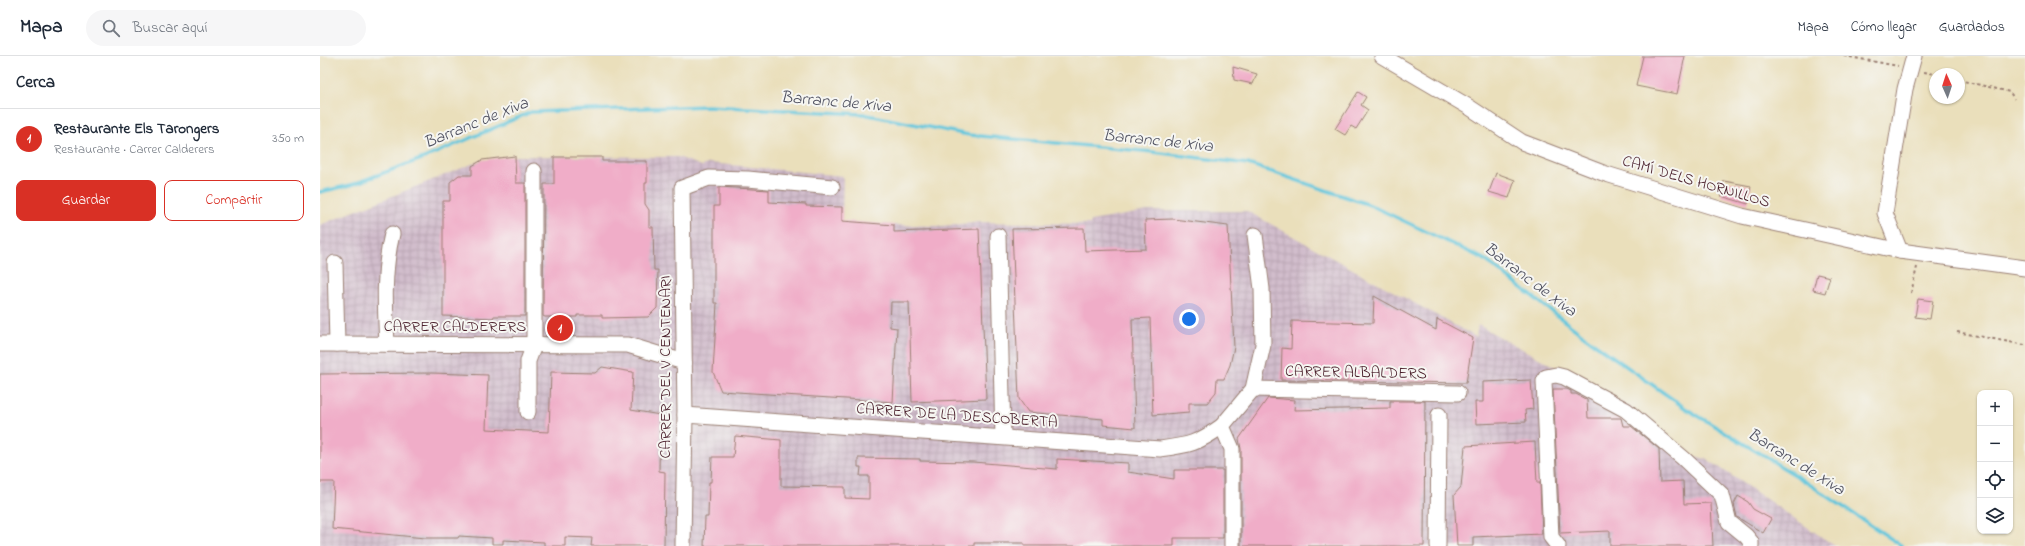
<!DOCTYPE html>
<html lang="es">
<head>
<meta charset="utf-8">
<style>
  :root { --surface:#fff; --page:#f6f6f7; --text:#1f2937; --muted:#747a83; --line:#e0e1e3; --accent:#d93025 }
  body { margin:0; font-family:"Indie Flower",sans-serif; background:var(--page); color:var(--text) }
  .controls { position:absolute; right:12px; bottom:12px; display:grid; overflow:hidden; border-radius:8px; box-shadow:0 1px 3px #0004 }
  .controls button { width:36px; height:36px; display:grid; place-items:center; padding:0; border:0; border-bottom:1px solid var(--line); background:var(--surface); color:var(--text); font:20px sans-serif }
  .compass { position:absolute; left:1609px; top:12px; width:36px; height:36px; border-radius:50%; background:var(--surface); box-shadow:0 1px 3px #0004; rotate:357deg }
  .you { position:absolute; left:869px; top:263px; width:14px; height:14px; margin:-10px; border:3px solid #fff; border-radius:50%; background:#1a73e8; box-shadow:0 0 0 6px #1a73e833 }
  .badge { display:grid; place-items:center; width:26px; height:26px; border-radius:50%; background:var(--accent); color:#fff; font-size:13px; font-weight:700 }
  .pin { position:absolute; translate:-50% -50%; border:2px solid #fff; box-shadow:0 1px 4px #0006 }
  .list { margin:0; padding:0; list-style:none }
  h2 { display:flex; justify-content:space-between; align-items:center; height:52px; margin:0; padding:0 16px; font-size:17px }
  h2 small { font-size:13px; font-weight:400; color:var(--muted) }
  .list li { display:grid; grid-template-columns:26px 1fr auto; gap:12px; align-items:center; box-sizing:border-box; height:60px; padding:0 16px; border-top:1px solid var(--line) }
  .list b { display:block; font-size:15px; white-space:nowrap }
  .list p { margin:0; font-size:13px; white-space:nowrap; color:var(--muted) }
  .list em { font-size:13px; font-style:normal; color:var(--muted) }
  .actions { display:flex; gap:8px; padding:12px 16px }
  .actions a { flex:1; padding:9px 0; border:1px solid var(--accent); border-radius:8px; text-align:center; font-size:14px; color:var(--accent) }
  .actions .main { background:var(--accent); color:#fff }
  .icon { flex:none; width:22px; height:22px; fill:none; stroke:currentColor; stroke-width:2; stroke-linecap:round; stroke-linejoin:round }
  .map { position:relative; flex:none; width:1705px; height:490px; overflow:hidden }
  header { display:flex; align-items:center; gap:24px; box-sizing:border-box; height:56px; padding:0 20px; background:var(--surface); border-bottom:1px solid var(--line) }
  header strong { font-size:19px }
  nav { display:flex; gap:22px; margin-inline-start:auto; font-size:14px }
  .search { width:280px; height:36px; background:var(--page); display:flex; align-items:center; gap:10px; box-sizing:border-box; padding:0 14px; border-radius:22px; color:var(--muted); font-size:15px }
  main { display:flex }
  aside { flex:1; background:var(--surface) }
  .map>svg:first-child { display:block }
  .industrial { fill:url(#industrial-grid) }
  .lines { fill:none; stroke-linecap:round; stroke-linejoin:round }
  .stream { stroke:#5ec5db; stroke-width:3.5 }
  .building { fill:#f0adc8 }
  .minor-casing { stroke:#9a7f73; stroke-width:17 }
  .path { stroke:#9a7f73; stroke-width:2; stroke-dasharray:3 3; stroke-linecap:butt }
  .minor { stroke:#fff; stroke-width:15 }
  .labels { text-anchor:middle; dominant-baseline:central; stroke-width:4; stroke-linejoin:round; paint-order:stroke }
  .street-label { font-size:16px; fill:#4a1f2b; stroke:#f6f6f2 }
  .water-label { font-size:17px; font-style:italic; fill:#505160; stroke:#f6f6f2 }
</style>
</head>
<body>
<header>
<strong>Mapa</strong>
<div class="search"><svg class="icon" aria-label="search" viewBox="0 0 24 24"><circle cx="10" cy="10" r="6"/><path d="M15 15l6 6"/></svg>Buscar aquí</div>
<nav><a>Mapa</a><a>Cómo llegar</a><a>Guardados</a></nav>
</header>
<main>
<aside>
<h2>Cerca<small></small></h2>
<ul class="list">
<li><span class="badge">1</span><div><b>Restaurante Els Tarongers</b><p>Restaurante · Carrer Calderers</p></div><em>350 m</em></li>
</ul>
<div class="actions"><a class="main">Guardar</a><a>Compartir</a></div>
</aside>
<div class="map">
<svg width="1705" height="490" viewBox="0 0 1705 490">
  <defs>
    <pattern id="industrial-grid" width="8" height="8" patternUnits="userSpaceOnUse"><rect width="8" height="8" fill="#d1bdcc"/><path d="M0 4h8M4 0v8" fill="none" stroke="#b5a2af"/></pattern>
  </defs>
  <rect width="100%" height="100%" fill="#f6f6f2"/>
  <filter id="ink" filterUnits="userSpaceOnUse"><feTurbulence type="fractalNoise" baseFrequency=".025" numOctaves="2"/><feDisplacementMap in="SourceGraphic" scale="8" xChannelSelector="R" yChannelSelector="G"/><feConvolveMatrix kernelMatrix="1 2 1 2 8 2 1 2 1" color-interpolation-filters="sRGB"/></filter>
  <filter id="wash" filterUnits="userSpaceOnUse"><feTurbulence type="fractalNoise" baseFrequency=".012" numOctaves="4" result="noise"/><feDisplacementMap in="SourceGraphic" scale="16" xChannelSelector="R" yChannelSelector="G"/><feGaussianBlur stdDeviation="0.9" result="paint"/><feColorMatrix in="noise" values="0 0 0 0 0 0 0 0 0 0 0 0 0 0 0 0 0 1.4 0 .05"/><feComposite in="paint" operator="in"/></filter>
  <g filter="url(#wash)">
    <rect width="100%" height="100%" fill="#eadfbb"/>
    <!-- industrial -->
    <path class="industrial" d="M195,100L358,101L382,110L390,107L523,120L522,165L574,169L621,170L659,166L770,168L771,165L827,155H927L1156,281L1158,269L1309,351L1368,399L1387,403L1515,490H0V169L162,104Z"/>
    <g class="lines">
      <!-- stream -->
      <path class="stream" d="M0,136L31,129L104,102L211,56L389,50L543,58L649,79L833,96L928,108L1050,149L1164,203L1265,281L1365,352L1480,422L1582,490"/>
    </g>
    <g id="blocks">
      <!-- building -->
      <g class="building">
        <path d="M1323,0H1365L1357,38L1316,30Z"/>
        <path d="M913,11L937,18L933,28L914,24Z"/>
        <path d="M1038,36L1046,41L1041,49L1048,54L1036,73L1031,70L1025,79L1015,73Z"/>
        <path d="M195,100L196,127H205V260H174L173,262L123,260V145H130V126L139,119H152V110L162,104Z"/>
        <path d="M234,101H282V105H327V127H325V148L329,154V171H333L334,214H338L337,252L328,261L282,262V259H257V261H225L223,260L224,128H234Z"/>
        <path d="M1176,117L1195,124L1189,142L1169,136Z"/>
        <path d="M1404,125L1431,130L1428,148L1401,140Z"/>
        <path d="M399,131L449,134V146L486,148V150L522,151V165L574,169V176L659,173L666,343L592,346L589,246H571L570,271L577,272L573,346L401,335L393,316L397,247H394V150H399Z"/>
        <path d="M853,163L908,170L914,291L910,309L904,323H897L896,336L887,347H869V356L833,359L830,262L812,263L815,372L783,369V363L708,356L699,343L692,173L764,172L765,195L826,193L825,164Z"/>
        <path d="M1497,218L1510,221L1505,237L1493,234Z"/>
        <path d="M1054,240L1116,274L1117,263L1153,282L1146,327L961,324L962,292L971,293L972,265L1053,267Z"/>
        <path d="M1598,243L1613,245L1610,263L1595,261Z"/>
        <path d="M282,311L313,316L311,354L340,359L339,415L345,416L344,490H271L272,482L245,481V490H224V486L183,484V488H172V482L139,480L138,482H105L12,473L14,426H0V318L112,317L168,319L166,373L229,376L231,316L275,317Z"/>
        <path d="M1211,324L1213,353L1205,354L1206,366L1156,368L1155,346H1163V326Z"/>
        <path d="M1233,333H1247L1251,335V338H1256L1267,344L1268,362H1301L1303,370H1311L1339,393L1340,426L1363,425L1364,448L1391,447L1393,490H1290V475L1240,477Z"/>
        <path d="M948,342L975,344L974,354L1070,352V345H1105L1104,490H921V393L919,383Z"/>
        <path d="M415,380L461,384V430L525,431V442L549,443V420H540L541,411H538V402L600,403V405L653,406L737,413V403L808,407V416L854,423V414H903V482H854V490H704V487H654V490H384L385,461H388L389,426H391L392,401H413Z"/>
        <path d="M1215,386L1217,427H1220L1222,478L1153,481V490H1137L1134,439L1141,431L1145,390Z"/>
        <path d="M1418,440L1428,446L1433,453L1451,463L1443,477L1417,461L1414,448Z"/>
      </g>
    </g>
  </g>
  <g filter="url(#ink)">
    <use href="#blocks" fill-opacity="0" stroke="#9a7f73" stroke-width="1"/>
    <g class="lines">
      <!-- minor casing -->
      <g class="minor-casing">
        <g id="minor">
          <path d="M1062,0L1149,51L1202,86L1283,117L1422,160L1580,195L1705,212"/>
          <path d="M678,180L683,381"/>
          <path d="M1580,195L1565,157L1585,33L1594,0"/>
          <path d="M15,207L17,288"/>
          <path d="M0,288L308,289L364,306"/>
          <path d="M67,288C65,250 63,215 72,178"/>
          <path d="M933,333L1138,337"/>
          <path d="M208,356V305L214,289V115"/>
          <path d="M365,359L840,393C869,389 877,388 902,370"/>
          <path d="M363,490L365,359L362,132L389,122L428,123L512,131"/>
          <path d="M912,490V393L902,370L933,333L943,289L942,233L935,179"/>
          <path d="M1118,490L1119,359"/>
          <path d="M1238,490L1231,481L1224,325L1226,321L1236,319L1244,321L1306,354L1363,402L1402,439L1409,466L1426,480L1431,486V490"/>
        </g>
      </g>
      <!-- path -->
      <g class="path">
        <path d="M1524,0L1578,10"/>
        <path d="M1604,16L1615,18"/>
        <path d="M1639,24L1690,36L1694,43"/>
        <path d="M1591,237L1597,211"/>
        <path d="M1637,276L1705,289"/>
      </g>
      <!-- minor -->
      <use href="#minor" class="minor"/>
    </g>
  </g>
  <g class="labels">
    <!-- street labels -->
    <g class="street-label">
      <text transform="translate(1376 126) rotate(16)">CAMÍ DELS HORNILLOS</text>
      <text x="135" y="271">CARRER CALDERERS</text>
      <text transform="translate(346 311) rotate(-90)">CARRER DEL V CENTENARI</text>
      <text transform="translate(1036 317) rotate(1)">CARRER ALBALDERS</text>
      <text transform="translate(637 360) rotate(4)">CARRER DE LA DESCOBERTA</text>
    </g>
    <!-- water labels -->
    <g class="water-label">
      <text transform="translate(516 46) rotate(5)">Barranc de Xiva</text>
      <text transform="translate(156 67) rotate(-22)">Barranc de Xiva</text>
      <text transform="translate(838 85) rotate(6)">Barranc de Xiva</text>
      <text transform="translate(1210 224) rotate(37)">Barranc de Xiva</text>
      <text transform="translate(1476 406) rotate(32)">Barranc de Xiva</text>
    </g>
  </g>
</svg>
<div class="controls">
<button>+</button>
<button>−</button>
<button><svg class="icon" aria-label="locate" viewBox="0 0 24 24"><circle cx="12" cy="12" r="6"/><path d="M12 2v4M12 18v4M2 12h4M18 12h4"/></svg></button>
<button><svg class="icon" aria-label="layers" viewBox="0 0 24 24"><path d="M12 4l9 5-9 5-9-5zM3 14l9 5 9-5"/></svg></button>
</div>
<svg class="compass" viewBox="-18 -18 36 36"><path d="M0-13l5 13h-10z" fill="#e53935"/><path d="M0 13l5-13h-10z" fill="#747a83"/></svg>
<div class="you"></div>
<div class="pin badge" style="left:240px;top:272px">1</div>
</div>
</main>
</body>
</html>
